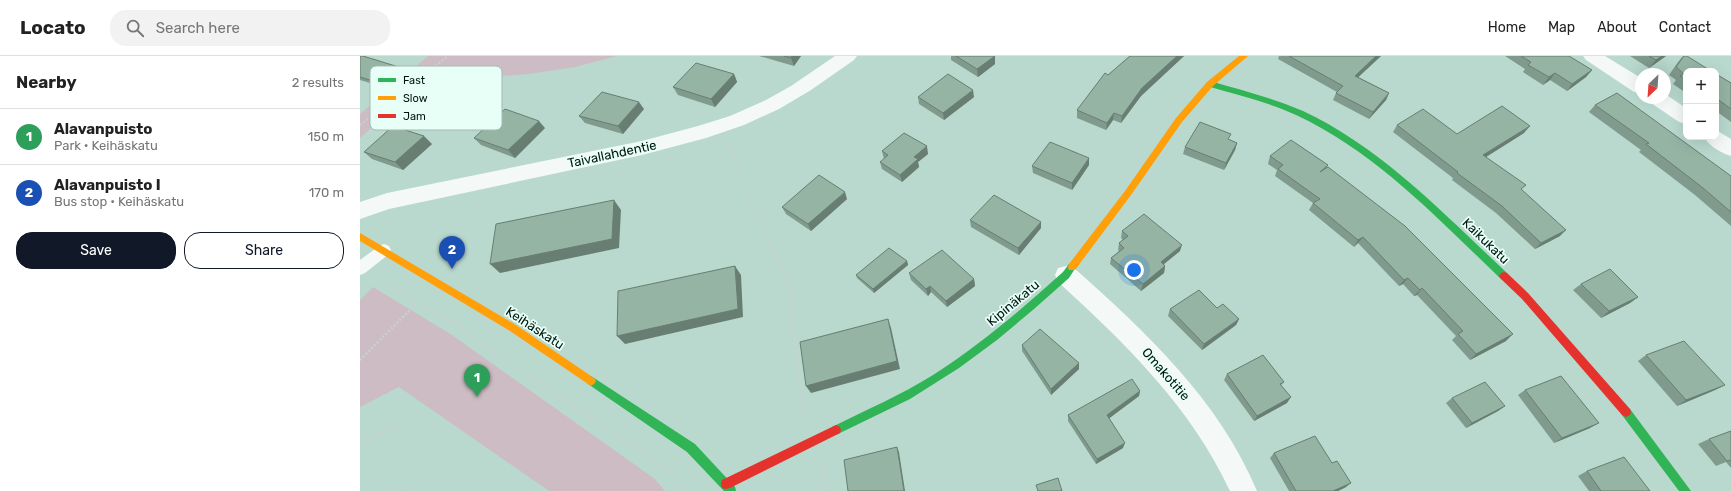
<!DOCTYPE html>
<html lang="en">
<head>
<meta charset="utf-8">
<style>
  :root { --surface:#fff; --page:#f2f2f2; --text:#222; --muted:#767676; --line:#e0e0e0; --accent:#111827 }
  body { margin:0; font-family:Rubik,sans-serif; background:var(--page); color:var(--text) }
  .controls { position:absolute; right:12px; top:12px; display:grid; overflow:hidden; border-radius:8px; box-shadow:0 4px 16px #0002 }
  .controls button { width:36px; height:36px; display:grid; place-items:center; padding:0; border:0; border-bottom:1px solid var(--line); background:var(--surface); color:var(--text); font:20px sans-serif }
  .compass { position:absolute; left:1275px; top:12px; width:36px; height:36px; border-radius:50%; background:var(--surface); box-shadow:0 4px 16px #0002; rotate:205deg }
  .you { position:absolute; left:774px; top:214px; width:14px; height:14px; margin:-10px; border:3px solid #fff; border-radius:50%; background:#1a73e8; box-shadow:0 0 0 6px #1a73e833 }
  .badge { display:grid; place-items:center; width:26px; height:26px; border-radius:50%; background:var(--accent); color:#fff; font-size:13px; font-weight:700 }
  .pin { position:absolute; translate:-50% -33px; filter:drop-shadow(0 1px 2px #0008) }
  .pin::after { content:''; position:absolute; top:21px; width:14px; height:12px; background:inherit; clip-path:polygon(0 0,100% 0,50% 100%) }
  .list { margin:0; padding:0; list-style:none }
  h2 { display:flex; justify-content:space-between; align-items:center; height:52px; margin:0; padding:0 16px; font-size:17px }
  h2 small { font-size:13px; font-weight:400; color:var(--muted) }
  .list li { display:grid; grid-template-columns:26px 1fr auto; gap:12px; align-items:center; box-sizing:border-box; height:56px; padding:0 16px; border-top:1px solid var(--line) }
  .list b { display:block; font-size:15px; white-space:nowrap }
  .list p { margin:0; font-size:13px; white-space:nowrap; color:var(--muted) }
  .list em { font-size:13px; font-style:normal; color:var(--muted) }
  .actions { display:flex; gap:8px; padding:12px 16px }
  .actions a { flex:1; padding:9px 0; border:1px solid var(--accent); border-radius:16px; text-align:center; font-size:14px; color:var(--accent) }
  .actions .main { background:var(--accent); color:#fff }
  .icon { flex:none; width:22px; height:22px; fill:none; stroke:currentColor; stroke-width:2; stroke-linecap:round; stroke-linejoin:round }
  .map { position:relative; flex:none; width:1371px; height:435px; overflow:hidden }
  header { display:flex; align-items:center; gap:24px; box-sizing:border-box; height:56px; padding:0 20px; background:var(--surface); border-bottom:1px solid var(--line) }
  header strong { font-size:19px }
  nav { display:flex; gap:22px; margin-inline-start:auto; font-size:14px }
  .search { width:280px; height:36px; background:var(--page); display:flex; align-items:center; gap:10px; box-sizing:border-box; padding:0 14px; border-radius:16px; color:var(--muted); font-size:15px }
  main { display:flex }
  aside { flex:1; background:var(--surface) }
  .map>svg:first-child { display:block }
  .green { fill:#cdbcc4 }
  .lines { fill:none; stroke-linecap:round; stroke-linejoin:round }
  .path-far1 { stroke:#c8d2cf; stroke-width:2; stroke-dasharray:2 2; stroke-linecap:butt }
  .path { stroke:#c8d2cf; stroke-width:2.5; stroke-dasharray:2 2; stroke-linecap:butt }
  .lane { fill:#f4f9f8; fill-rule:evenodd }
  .street { fill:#f4f9f8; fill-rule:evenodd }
  .fast { fill:#30b455; fill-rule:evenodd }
  .slow { fill:#ff9f0a; fill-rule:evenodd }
  .jam { fill:#e5322d; fill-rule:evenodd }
  .wall { fill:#809b8d }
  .shaded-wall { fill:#687e73 }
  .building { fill:#95b4a4; stroke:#687e73 }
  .labels { text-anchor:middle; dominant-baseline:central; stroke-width:3.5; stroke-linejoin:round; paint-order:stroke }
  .street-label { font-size:13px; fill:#011610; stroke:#e8fff7 }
  .key { fill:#e8fff7; stroke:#a3b9b2; stroke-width:1 }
  .key-label { font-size:11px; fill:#011610 }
</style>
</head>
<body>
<header>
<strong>Locato</strong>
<div class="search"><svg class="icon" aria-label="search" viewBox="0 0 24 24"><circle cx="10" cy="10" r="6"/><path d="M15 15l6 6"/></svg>Search here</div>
<nav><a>Home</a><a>Map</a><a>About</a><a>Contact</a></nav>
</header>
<main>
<aside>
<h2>Nearby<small>2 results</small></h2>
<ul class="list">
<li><span class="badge" style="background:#2e9e5b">1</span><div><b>Alavanpuisto</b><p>Park · Keihäskatu</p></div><em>150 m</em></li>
<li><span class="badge" style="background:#1a4fb4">2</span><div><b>Alavanpuisto I</b><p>Bus stop · Keihäskatu</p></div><em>170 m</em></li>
</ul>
<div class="actions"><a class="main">Save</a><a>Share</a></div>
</aside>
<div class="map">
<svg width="1371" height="435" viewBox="0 0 1371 435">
  <rect width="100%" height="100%" fill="#b9d9ce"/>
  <!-- green -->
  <g class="green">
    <path d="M68,0H257L215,11L169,18L125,21L82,10L0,82V58Z"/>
    <path d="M13,231L92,279L295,423L305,435H189L39,331L0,351V244Z"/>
  </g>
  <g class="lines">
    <!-- path-far1 -->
    <g class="path-far1">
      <path d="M0,69L88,0"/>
      <path d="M367,88L415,197"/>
    </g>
    <!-- path -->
    <g class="path">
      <path d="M415,196L428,227L444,361"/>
      <path d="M19,223L92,267L307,414L326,435"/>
      <path d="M0,304L58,246"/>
      <path d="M0,388L49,364"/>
      <path d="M463,411L466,435"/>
      <path d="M38,435L42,430"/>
    </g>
    <!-- lane -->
    <path class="lane" d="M24,188L29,190L31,194L29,198L5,217L0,219V204L19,190Z"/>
    <!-- street -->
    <g class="street">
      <path d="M475,0H497L494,4L451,34L419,53L384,69L346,82L282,99L29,153L0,163V146L27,137L282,85L338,70L370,60L406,44L431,30Z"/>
      <path d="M1223,0H1245L1281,22V37L1274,36L1226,4Z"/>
      <path d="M1305,38L1326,52V68L1319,66L1291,47L1289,42H1305Z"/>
      <path d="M1356,74L1371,83V100C1361,97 1349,90 1344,81H1356Z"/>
      <path d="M706,210L714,212C786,276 859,344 897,435H870C831,351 765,287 698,226L695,219L698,212Z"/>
    </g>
    <!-- fast -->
    <g class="fast">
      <path d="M850,25C881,34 913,42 943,55C1022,92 1084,158 1147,217L1149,220L1147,223H1141C1078,163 1016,96 936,59C908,46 877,39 847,30V26Z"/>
      <path d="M712,207L715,208L716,211L709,222L674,253L637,284L599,312L550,343L480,377L476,379L472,377L471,374L472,371C506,354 541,339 573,319C620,289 662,253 703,216L709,208Z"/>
      <path d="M231,320L335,388L375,431L376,435H364L327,396L228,328L226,325L228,322Z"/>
      <path d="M1266,351L1270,353L1331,435H1319L1262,359L1261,356L1262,353Z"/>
    </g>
    <!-- slow -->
    <g class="slow">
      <path d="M879,0H888L853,30L822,66L771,139L715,214H709L708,211L709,208L765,135L816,62L847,26Z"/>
      <path d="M0,177L156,269L234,322L236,325L234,328L231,330L228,328L150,275L0,185Z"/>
    </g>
    <!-- jam -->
    <g class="jam">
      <path d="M1144,216L1147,217L1168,237L1270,353L1271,356L1270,359L1266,361L1262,359L1162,243L1141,223L1139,220L1141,217Z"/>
      <path d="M476,369L480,371L481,374L480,377L370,432L366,433L362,432L361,428L362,424Z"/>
    </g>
  </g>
  <!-- wall -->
  <g class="wall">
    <path d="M0,0L46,16L27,32L0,24Z"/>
    <path d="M399,0H441L434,10Z"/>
    <path d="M591,0H635V8L618,21L591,4Z"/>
    <path d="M770,0H824L781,40L761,67L753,64L746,74L717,62V54L748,19Z"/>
    <path d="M919,0H1021L998,21L1029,37L1026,44L1009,63L973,44L976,37L977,36L918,3Z"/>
    <path d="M1145,0H1209L1232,14L1226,21L1207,35L1190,24L1183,29L1163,16L1165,13Z"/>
    <path d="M1270,0H1306L1289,12Z"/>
    <path d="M1323,0L1326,15V37L1313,28L1316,24L1309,19L1318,6Z"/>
    <path d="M374,18L377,26L355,51L318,39L313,31Z"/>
    <path d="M1356,18L1371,27V66L1356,55Z"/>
    <path d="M558,41H614L584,64L559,48Z"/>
    <path d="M1235,49L1371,120V170L1335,139L1279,96L1281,94L1229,56Z"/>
    <path d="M284,53L263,78L225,67L219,60Z"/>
    <path d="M1037,69L1097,78L1164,77L1126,101L1162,134L1200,180L1175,193L1136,157L1092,124L1093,122L1033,76Z"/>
    <path d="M185,72L155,102L121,89L114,82Z"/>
    <path d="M869,84L877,87L875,94L864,114L823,98L825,91Z"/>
    <path d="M72,88L43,114L12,103L4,96Z"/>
    <path d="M522,95L568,98L558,106L559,111L542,126L522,113L520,106L524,103Z"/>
    <path d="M910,100L968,109L967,111L1146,285L1110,304L1092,284L1096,280L1057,239L1054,240L1043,228L1039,230L998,187L994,191L949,154L953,147L915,120L917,114L908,108Z"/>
    <path d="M729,109L712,134L673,117L672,110Z"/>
    <path d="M487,143L451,175L426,158L422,151Z"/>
    <path d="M610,164L681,166V172L659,199L611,171Z"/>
    <path d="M762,175L820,195L804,208L805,210L804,217L781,235L750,208L751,202L759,195L758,194L759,187L763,184L761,182Z"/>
    <path d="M547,205L548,209L514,237L497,222L496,219Z"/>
    <path d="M549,217L614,223L615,230L587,251L571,236L568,240L551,224Z"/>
    <path d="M1221,228L1278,241L1270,247L1241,262L1213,234Z"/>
    <path d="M857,252L879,263L876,269L842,294L808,260L810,253Z"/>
    <path d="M662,289L719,313L691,339L662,295Z"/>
    <path d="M1286,299L1365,329L1355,334L1317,350L1278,305Z"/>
    <path d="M867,318L924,326L921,329L927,347L894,365L864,324Z"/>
    <path d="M1165,334L1230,372L1194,387L1158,339Z"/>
    <path d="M780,335L779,340L749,362L763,392L736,408L708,365V359Z"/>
    <path d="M1092,342L1145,350L1138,355L1106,372L1086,347Z"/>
    <path d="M1371,375V412L1366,406L1356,410L1338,388L1349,383Z"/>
    <path d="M914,397L986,431L978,435H929L910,402Z"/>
    <path d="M1227,415L1290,435H1229L1218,420Z"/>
  </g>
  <!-- shaded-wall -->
  <g class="shaded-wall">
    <path d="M432,0H441L434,10L431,2Z"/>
    <path d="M629,0H635V8L618,21L617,13Z"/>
    <path d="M817,0H824L781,40L761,67L762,60L782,32Z"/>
    <path d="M1016,0H1021L992,27L995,20Z"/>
    <path d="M1302,0H1306L1289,12L1296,4Z"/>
    <path d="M42,12L46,16L27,32L23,28Z"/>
    <path d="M1232,14L1226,21L1207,35L1212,28Z"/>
    <path d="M1195,17L1190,24L1183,29L1189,21Z"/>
    <path d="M374,18L377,26L355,51L351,43Z"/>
    <path d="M613,34L614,41L584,64L583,57Z"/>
    <path d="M1029,37L1026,44L1009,63L1013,56Z"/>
    <path d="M279,46L284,53L263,78L258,70Z"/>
    <path d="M754,57L753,64L746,74L747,67Z"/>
    <path d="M179,65L185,72L155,102L148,94Z"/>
    <path d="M1170,70L1164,77L1118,106L1123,99Z"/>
    <path d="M64,80L72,88L43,114L35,106Z"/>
    <path d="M877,87L875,94L864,114L866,107Z"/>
    <path d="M567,90L568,98L558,106L559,111L542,126L540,119L554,101Z"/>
    <path d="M729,102V109L712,134V127Z"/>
    <path d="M485,136L487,143L451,175L448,168Z"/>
    <path d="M254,144L261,154L259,192L140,217L130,208Z"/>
    <path d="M681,166V172L659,199L658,192Z"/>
    <path d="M1206,174L1200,180L1175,193L1181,187Z"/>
    <path d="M1003,181L998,187L994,191L998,184Z"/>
    <path d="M822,189L820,195L799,212L801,206Z"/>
    <path d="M547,205L548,209L514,237L513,233Z"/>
    <path d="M375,210L381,219L383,261L265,288L257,280Z"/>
    <path d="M805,210L804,217L781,235L783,228Z"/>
    <path d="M1048,222L1043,228L1039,230L1044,224Z"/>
    <path d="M614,223L615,230L587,251L586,245Z"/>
    <path d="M570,230L571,236L568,240L566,233Z"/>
    <path d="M1062,232L1057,239L1054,240Z"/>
    <path d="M1278,241L1270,247L1241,262L1249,255Z"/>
    <path d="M528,263L531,272L540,313L451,337L446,330Z"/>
    <path d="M879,263L876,269L842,294L844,288Z"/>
    <path d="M1153,278L1146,285L1110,304L1116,298Z"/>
    <path d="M719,307V313L691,339V333Z"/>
    <path d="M1365,329L1355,334L1317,350L1326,344Z"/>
    <path d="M780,335L779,340L747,364V359Z"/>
    <path d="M931,341L927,347L894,365L897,360Z"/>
    <path d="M1145,350L1138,355L1106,372L1112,367Z"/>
    <path d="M1239,367L1230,372L1194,387L1202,382Z"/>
    <path d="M765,387L763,392L736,408L737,403Z"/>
    <path d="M537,391L539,396L545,435H544Z"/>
    <path d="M991,427L986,431L978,435H973Z"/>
  </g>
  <!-- building -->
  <g class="building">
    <path d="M0,0H3L42,12L23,28L0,21Z"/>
    <path d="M424,0H432L431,2Z"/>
    <path d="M596,0H635L617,13Z"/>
    <path d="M770,0H817L782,32L762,60L754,57L747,67L717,54L745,17L748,19Z"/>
    <path d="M929,0H1016L995,20L1029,37L1013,56L976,37L983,30Z"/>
    <path d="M1161,0H1209L1232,14L1212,28L1195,17L1189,21L1168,9L1171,6Z"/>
    <path d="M1289,0H1302L1296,4Z"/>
    <path d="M1324,0H1327L1351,15H1326V24L1320,20L1324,18L1316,11Z"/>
    <path d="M336,7L374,18L351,43L313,31Z"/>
    <path d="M588,18L613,34L583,57L558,41Z"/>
    <path d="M1356,18L1371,27V53L1356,42Z"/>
    <path d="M242,36L279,46L258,70L219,60Z"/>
    <path d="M1257,37L1371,120V156L1343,132L1286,88L1289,87L1235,49Z"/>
    <path d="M1142,50L1170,70L1123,99L1166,129L1161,133L1206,174L1181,187L1142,150L1097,117L1098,116L1037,69L1063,53L1097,78Z"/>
    <path d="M145,53L179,65L148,94L114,82Z"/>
    <path d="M840,66L871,78L868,83L877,87L866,107L825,91Z"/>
    <path d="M33,70L64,80L35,106L4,96Z"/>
    <path d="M544,77L567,90L554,101L558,103L540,119L520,106L528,99L522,95Z"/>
    <path d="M931,84L968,109L960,116L968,111L1045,170L1153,278L1116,298L1098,278L1103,275L1062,232L1060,234L1048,222L1044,224L1003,181L998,184L953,147L960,143L918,113L923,109L910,100Z"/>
    <path d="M690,86L729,102L712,127L672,110Z"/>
    <path d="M459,119L485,136L448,168L422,151Z"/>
    <path d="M634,139L681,166L658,192L610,164Z"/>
    <path d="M254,144L252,183L130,208L136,168Z"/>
    <path d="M784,158L822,189L801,206L805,210L783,228L751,202L764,192L759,187L768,180L762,175Z"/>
    <path d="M529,192L547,205L513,233L496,219Z"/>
    <path d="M582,194L614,223L586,245L570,230L566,233L549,217Z"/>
    <path d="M375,210L378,253L257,280L258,235Z"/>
    <path d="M1250,213L1278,241L1249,255L1221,228Z"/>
    <path d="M839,234L857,252L863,248L879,263L844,288L810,253Z"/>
    <path d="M528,263L537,305L446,330L440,286Z"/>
    <path d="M680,273L719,307L691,333L662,289Z"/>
    <path d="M1324,285L1365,329L1326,344L1286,299Z"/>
    <path d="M903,299L924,326L920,328L931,341L897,360L867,318Z"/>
    <path d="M1201,320L1239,367L1202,382L1165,334Z"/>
    <path d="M772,323L780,335L747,359L765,387L737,403L708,359Z"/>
    <path d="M1125,326L1145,350L1112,367L1092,342Z"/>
    <path d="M1371,375V404L1367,405L1349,383Z"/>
    <path d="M955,380L972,407L977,405L991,427L973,435H936L914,397Z"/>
    <path d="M537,391L544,435H488L484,404Z"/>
    <path d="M1264,401L1290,435H1241L1227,415Z"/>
    <path d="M698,422L702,435H678L676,429Z"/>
  </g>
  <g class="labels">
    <!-- street labels -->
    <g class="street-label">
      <text transform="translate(252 98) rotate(-12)">Taivallahdentie</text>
      <text transform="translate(1126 185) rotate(44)">Kaikukatu</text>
      <text transform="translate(653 247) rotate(-40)">Kipinäkatu</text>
      <text transform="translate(175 272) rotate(33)">Keihäskatu</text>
      <text transform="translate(806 318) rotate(49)">Omakotitie</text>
    </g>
  </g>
  <!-- legend -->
  <rect x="10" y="10" width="132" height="64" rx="6" class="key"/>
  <rect x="18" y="22" width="18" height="4" fill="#30b455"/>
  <rect x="18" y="40" width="18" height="4" fill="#ff9f0a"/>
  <rect x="18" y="58" width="18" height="4" fill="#e5322d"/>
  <g class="key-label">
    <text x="43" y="28">Fast</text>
    <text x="43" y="46">Slow</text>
    <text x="43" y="64">Jam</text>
  </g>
</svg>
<div class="controls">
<button>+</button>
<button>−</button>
</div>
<svg class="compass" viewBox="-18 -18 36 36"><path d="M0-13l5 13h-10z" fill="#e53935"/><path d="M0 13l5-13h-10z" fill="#767676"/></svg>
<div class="you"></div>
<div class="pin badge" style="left:117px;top:341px;background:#2e9e5b">1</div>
<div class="pin badge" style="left:92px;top:213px;background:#1a4fb4">2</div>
</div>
</main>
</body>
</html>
